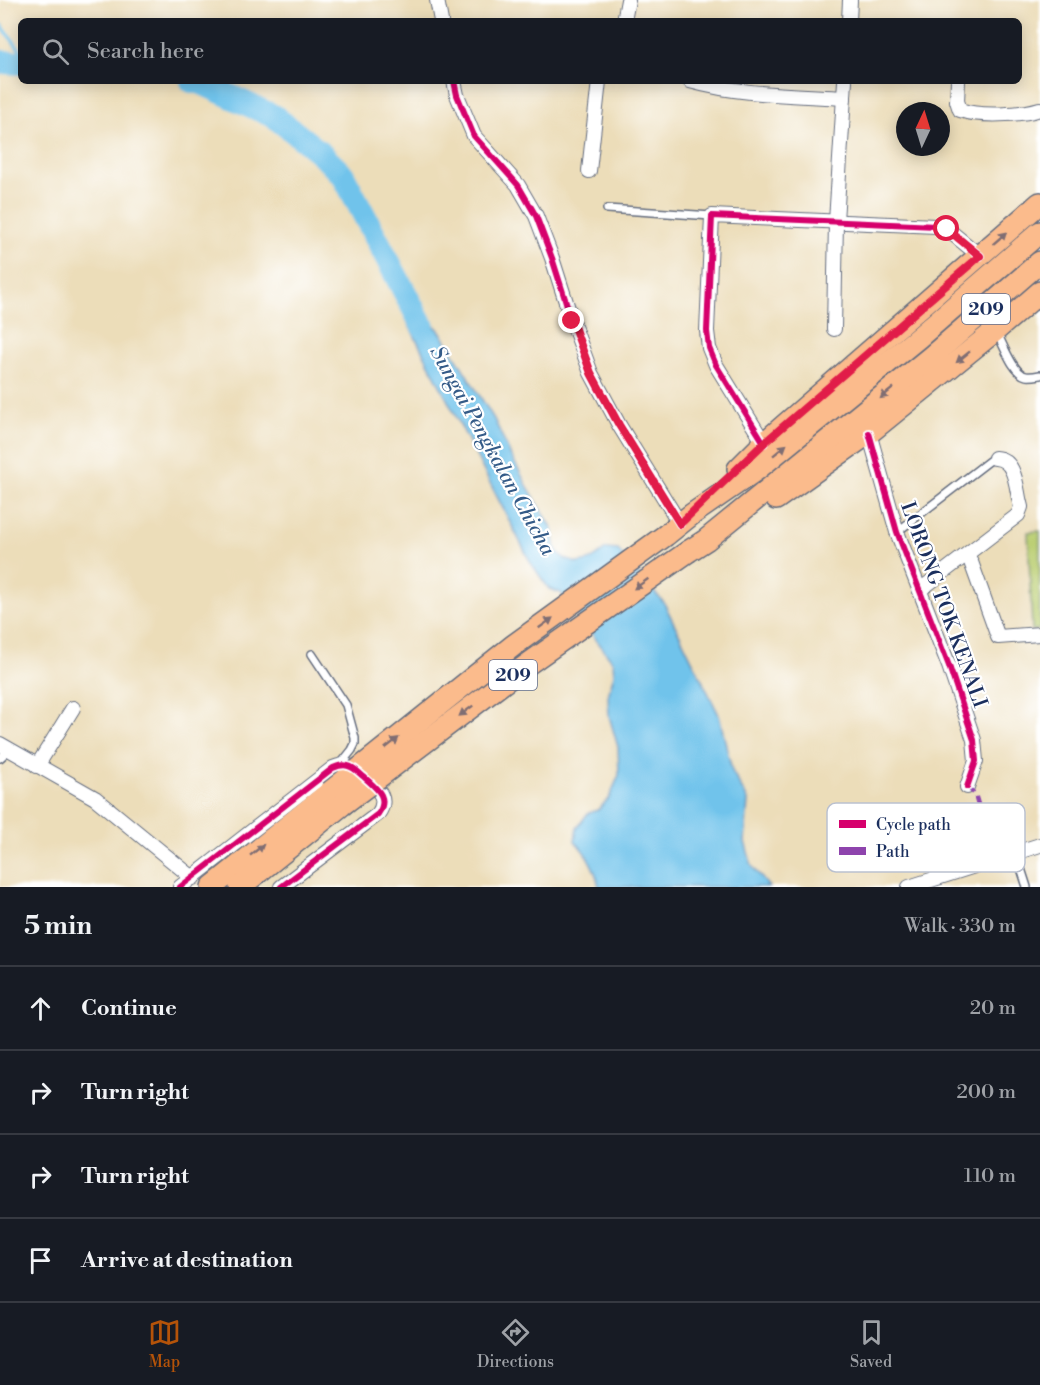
<!DOCTYPE html>
<html lang="en">
<head>
<meta charset="utf-8">
<style>
  :root { --surface:#171b24; --page:#20242c; --text:#f1f3f6; --muted:#9ea1a6; --line:#363941; --accent:#b45309 }
  body { margin:0; font-family:"Libre Bodoni",serif; background:var(--page); color:var(--text) }
  .compass { position:absolute; left:896px; top:102px; width:54px; height:54px; border-radius:50%; background:var(--surface); box-shadow:0 3px 15px #0003; rotate:4deg }
  .stop { position:absolute; width:18px; height:18px; margin:-14px; border:4px solid #e11d48; border-radius:50%; background:#fff }
  .stop.end { background:#e11d48; border-color:#fff; box-shadow:0 2px 6px #0008 }
  .list { margin:0; padding:0; list-style:none }
  h2 { display:flex; justify-content:space-between; align-items:center; height:78px; margin:0; padding:0 24px; font-size:26px }
  h2 small { font-size:20px; font-weight:400; color:var(--muted) }
  .list li { display:grid; grid-template-columns:39px 1fr auto; gap:18px; align-items:center; box-sizing:border-box; height:84px; padding:0 24px; border-top:2px solid var(--line) }
  .list b { display:block; font-size:22px; white-space:nowrap }
  .list em { font-size:20px; font-style:normal; color:var(--muted) }
  .icon { flex:none; width:33px; height:33px; fill:none; stroke:currentColor; stroke-width:2; stroke-linecap:round; stroke-linejoin:round }
  .map { position:relative; flex:none; width:1040px; height:887px; overflow:hidden }
  .search { position:absolute; background:var(--surface); box-shadow:0 3px 15px #0003; left:18px; right:18px; top:18px; height:66px; display:flex; align-items:center; gap:15px; box-sizing:border-box; padding:0 21px; border-radius:9px; color:var(--muted); font-size:22px }
  .sheet { height:414px; background:var(--surface) }
  nav { display:flex; justify-content:space-around; align-items:center; box-sizing:border-box; height:84px; border-top:2px solid var(--line); background:var(--surface); font-size:16px; color:var(--muted) }
  nav a { display:grid; justify-items:center; gap:3px }
  nav .on { color:var(--accent) }
  .map>svg:first-child { display:block }
  .green { fill:#b9cd70; stroke:#6a7e67; stroke-width:1.5 }
  .water { fill:#6fc3eb; stroke:#4579a4; stroke-width:1.5 }
  .lines { fill:none; stroke-linecap:round; stroke-linejoin:round }
  .stream { stroke:#6fc3eb; stroke-width:4 }
  .river { stroke:#6fc3eb; stroke-width:24 }
  .lane-casing { stroke:#646c7e; stroke-width:10 }
  .street-casing { stroke:#646c7e; stroke-width:16 }
  .primary-casing { stroke:#646c7e; stroke-width:24 }
  .lane { stroke:#fff; stroke-width:7 }
  .street { stroke:#fff; stroke-width:14 }
  .primary { stroke:#fbbb8c; stroke-width:21 }
  .primary-bridge-casing { stroke:#646c7e; stroke-width:24; stroke-linecap:butt }
  .primary-bridge { stroke:#fbbb8c; stroke-width:21 }
  .quiet { stroke:#8e44ad; stroke-width:4.5; stroke-dasharray:9 4.5; stroke-linecap:butt }
  .cycleway-casing { stroke:#fff; stroke-width:10 }
  .cycleway { stroke:#d6006c; stroke-width:6 }
  .oneway { fill:#806e73 }
  .route { stroke:#e11d48; stroke-width:8 }
  .labels { text-anchor:middle; dominant-baseline:central; stroke-width:4.5; stroke-linejoin:round; paint-order:stroke }
  .shield { fill:#fff; stroke:#5f6d8e; stroke-width:1.5 }
  .shield-label { font-size:18px; font-weight:bold; fill:#1b2f5e }
  .street-label { font-size:20px; fill:#1b2f5e; stroke:#fff }
  .water-label { font-size:21px; font-style:italic; fill:#345b88; stroke:#fff }
  .key { fill:#fff; stroke:#bbc1cf; stroke-width:1.5 }
  .key-label { font-size:16px; fill:#1b2f5e }
</style>
</head>
<body>
<div class="map">
<svg width="1040" height="887" viewBox="0 0 1040 887">
  <rect width="100%" height="100%" fill="#fff"/>
  <filter id="ink" filterUnits="userSpaceOnUse"><feTurbulence type="fractalNoise" baseFrequency=".0167" numOctaves="2"/><feDisplacementMap in="SourceGraphic" scale="12" xChannelSelector="R" yChannelSelector="G"/><feConvolveMatrix kernelMatrix="1 2 1 2 8 2 1 2 1" color-interpolation-filters="sRGB"/></filter>
  <filter id="wash" filterUnits="userSpaceOnUse"><feTurbulence type="fractalNoise" baseFrequency=".008" numOctaves="4" result="noise"/><feDisplacementMap in="SourceGraphic" scale="24" xChannelSelector="R" yChannelSelector="G"/><feGaussianBlur stdDeviation="1.35" result="paint"/><feColorMatrix in="noise" values="0 0 0 0 0 0 0 0 0 0 0 0 0 0 0 0 0 1.4 0 .05"/><feComposite in="paint" operator="in"/></filter>
  <g filter="url(#wash)">
    <rect width="100%" height="100%" fill="#ecddb9"/>
    <!-- green -->
    <path class="green" d="M1040,531V630H1032L1028,532Z"/>
    <!-- water -->
    <path class="water" d="M405,296L440,331L494,419L510,454L528,487L553,529L556,550L565,559L577,563L589,561L606,549L618,550L664,603L719,715L732,771L748,800L745,842L752,866L769,887H599C596,870 587,854 575,841L577,828L588,813L598,810L609,798L619,775L618,747L609,716L608,696L614,674L613,662L561,593L549,589L531,563L408,323Z"/>
    <g class="lines">
      <!-- stream -->
      <path class="stream" d="M0,24L21,51"/>
      <!-- river -->
      <g class="river">
        <path d="M0,62L21,63"/>
        <path d="M192,81L202,83L275,117L318,151L343,175L423,327"/>
      </g>
    </g>
  </g>
  <g filter="url(#ink)">
    <g class="lines">
      <!-- lane casing -->
      <g class="lane-casing">
        <g id="lane">
          <path d="M607,209L712,216"/>
          <path d="M997,333C1003,344 1013,373 1026,376C1030,377 1035,376 1040,375"/>
          <path d="M897,532L989,461L995,458"/>
          <path d="M312,654L346,705L355,738V744L352,750L340,765"/>
          <path d="M0,758L9,750"/>
          <path d="M1016,853L1027,887"/>
        </g>
      </g>
      <!-- street casing -->
      <g class="street-casing">
        <g id="street">
          <path d="M437,0L441,21"/>
          <path d="M624,21L628,0"/>
          <path d="M849,21L850,0"/>
          <path d="M454,81L457,95L474,136L518,185L536,216L552,258L572,321L591,373L619,425L680,524"/>
          <path d="M690,81C740,95 793,95 844,98"/>
          <path d="M958,81L957,101L960,110C979,117 1021,115 1040,109"/>
          <path d="M589,171L599,81"/>
          <path d="M834,329L836,221L845,81"/>
          <path d="M869,433L897,532L949,666L974,740L976,761L967,787"/>
          <path d="M764,443L716,365L709,348L707,331L712,216L936,226L947,229L980,256"/>
          <path d="M967,555L971,562L998,637L1040,634"/>
          <path d="M920,590L1018,515L1021,507L1020,503C1016,487 1016,459 995,458"/>
          <path d="M0,744L95,798L193,878"/>
          <path d="M37,766L73,708"/>
          <path d="M180,887L333,768C338,766 343,764 348,766C354,767 359,773 364,777C376,788 390,797 378,814L281,887"/>
          <path d="M909,887L1040,845"/>
        </g>
      </g>
      <!-- primary casing -->
      <g class="primary-casing">
        <g id="primary">
          <path d="M738,469L764,443L1040,203"/>
          <path d="M776,499L869,433L996,330L1040,292"/>
          <path d="M666,535L691,515L756,470L919,337L1040,232"/>
          <path d="M689,551L706,540L932,356L1040,262"/>
          <path d="M212,887L330,792"/>
          <path d="M240,887L342,805"/>
        </g>
      </g>
      <!-- lane -->
      <use href="#lane" class="lane"/>
      <!-- street -->
      <use href="#street" class="street"/>
      <!-- primary -->
      <use href="#primary" class="primary"/>
      <!-- primary-bridge casing -->
      <g class="primary-bridge-casing">
        <g id="primary-bridge">
          <path d="M330,792L514,645L666,535"/>
          <path d="M342,805L528,664L689,551"/>
        </g>
      </g>
      <!-- primary-bridge -->
      <use href="#primary-bridge" class="primary-bridge"/>
      <!-- quiet -->
      <path class="quiet" d="M967,787L975,794L994,860"/>
      <!-- cycleway casing -->
      <g class="cycleway-casing">
        <g id="cycleway">
          <path d="M454,81L457,95L474,136L518,185L536,216L552,258L572,321L591,373L619,425L680,524"/>
          <path d="M869,433L897,532L949,666L974,740L976,761L967,787"/>
          <path d="M764,443L716,365L709,348L707,331L712,216L936,226L947,229L980,256"/>
          <path d="M180,887L333,768C338,766 343,764 348,766C354,767 359,773 364,777C376,788 390,797 378,814L281,887"/>
        </g>
      </g>
      <!-- cycleway -->
      <use href="#cycleway" class="cycleway"/>
    </g>
    <!-- one-way arrows -->
    <defs><path id="oneway-solid" d="M-6-.8H1V-3.2L6.5 0L1 3.2V.8H-6Z" transform="scale(1.5)"/></defs>
    <g class="oneway">
      <use href="#oneway-solid" transform="translate(1000 238) rotate(-41)"/>
      <use href="#oneway-solid" transform="translate(963 357) rotate(141)"/>
      <use href="#oneway-solid" transform="translate(887 393) rotate(141)"/>
      <use href="#oneway-solid" transform="translate(780 450) rotate(-39)"/>
      <use href="#oneway-solid" transform="translate(641 584) rotate(145)"/>
      <use href="#oneway-solid" transform="translate(546 623) rotate(-36)"/>
      <use href="#oneway-solid" transform="translate(466 711) rotate(143)"/>
      <use href="#oneway-solid" transform="translate(392 743) rotate(-38)"/>
      <use href="#oneway-solid" transform="translate(257 850) rotate(-39)"/>
    </g>
  </g>
  <g class="lines" filter="url(#ink)">
    <!-- route -->
    <path class="route" d="M572,321L591,373L619,425L680,524L764,443L980,256L947,229"/>
  </g>
  <g class="labels">
    <!-- shield labels -->
    <g class="shield">
      <rect x="962" y="294" width="48" height="30" rx="4.5"/>
      <rect x="489" y="660" width="48" height="30" rx="4.5"/>
    </g>
    <g class="shield-label">
      <text x="986" y="309">209</text>
      <text x="513" y="675">209</text>
    </g>
    <!-- street labels -->
    <g class="street-label">
      <text transform="translate(943 605) rotate(70)">LORONG TOK KENALI</text>
    </g>
    <!-- water labels -->
    <g class="water-label">
      <text transform="translate(492 451) rotate(61)">Sungai Pengkalan Chicha</text>
    </g>
  </g>
  <!-- legend -->
  <rect x="827" y="803" width="198" height="69" rx="9" class="key"/>
  <rect x="839" y="820" width="27" height="8" fill="#d6006c"/>
  <rect x="839" y="847" width="27" height="8" fill="#8e44ad"/>
  <g class="key-label">
    <text x="876" y="830">Cycle path</text>
    <text x="876" y="857">Path</text>
  </g>
</svg>
<svg class="compass" viewBox="-18 -18 36 36"><path d="M0-13l5 13h-10z" fill="#e53935"/><path d="M0 13l5-13h-10z" fill="#9ea1a6"/></svg>
<div class="stop" style="left:947px;top:229px"></div>
<div class="stop end" style="left:572px;top:321px"></div>
<div class="search"><svg class="icon" aria-label="search" viewBox="0 0 24 24"><circle cx="10" cy="10" r="6"/><path d="M15 15l6 6"/></svg>Search here</div>
</div>
<section class="sheet">
<h2>5 min<small>Walk · 330 m</small></h2>
<ul class="list">
<li><svg class="icon" aria-label="ahead" viewBox="0 0 24 24"><path d="M12 20V5M6 11l6-6 6 6"/></svg><div><b>Continue</b></div><em>20 m</em></li>
<li><svg class="icon" aria-label="right" viewBox="0 0 24 24"><path d="M7 20v-9h11M14 6l5 5-5 5"/></svg><div><b>Turn right</b></div><em>200 m</em></li>
<li><svg class="icon" aria-label="right" viewBox="0 0 24 24"><path d="M7 20v-9h11M14 6l5 5-5 5"/></svg><div><b>Turn right</b></div><em>110 m</em></li>
<li><svg class="icon" aria-label="arrive" viewBox="0 0 24 24"><path d="M6 21V4h12l-3 4 3 4H6"/></svg><div><b>Arrive at destination</b></div></li>
</ul>
</section>
<nav>
<a class="on"><svg class="icon" aria-label="map" viewBox="0 0 24 24"><path d="M3 6l6-2 6 2 6-2v14l-6 2-6-2-6 2zM9 4v14M15 6v14"/></svg>Map</a>
<a><svg class="icon" aria-label="directions" viewBox="0 0 24 24"><path d="M12 3l9 9-9 9-9-9zM9 14v-3h6M13 9l2 2-2 2"/></svg>Directions</a>
<a><svg class="icon" aria-label="saved" viewBox="0 0 24 24"><path d="M7 4h10v16l-5-4-5 4z"/></svg>Saved</a>
</nav>
</body>
</html>
